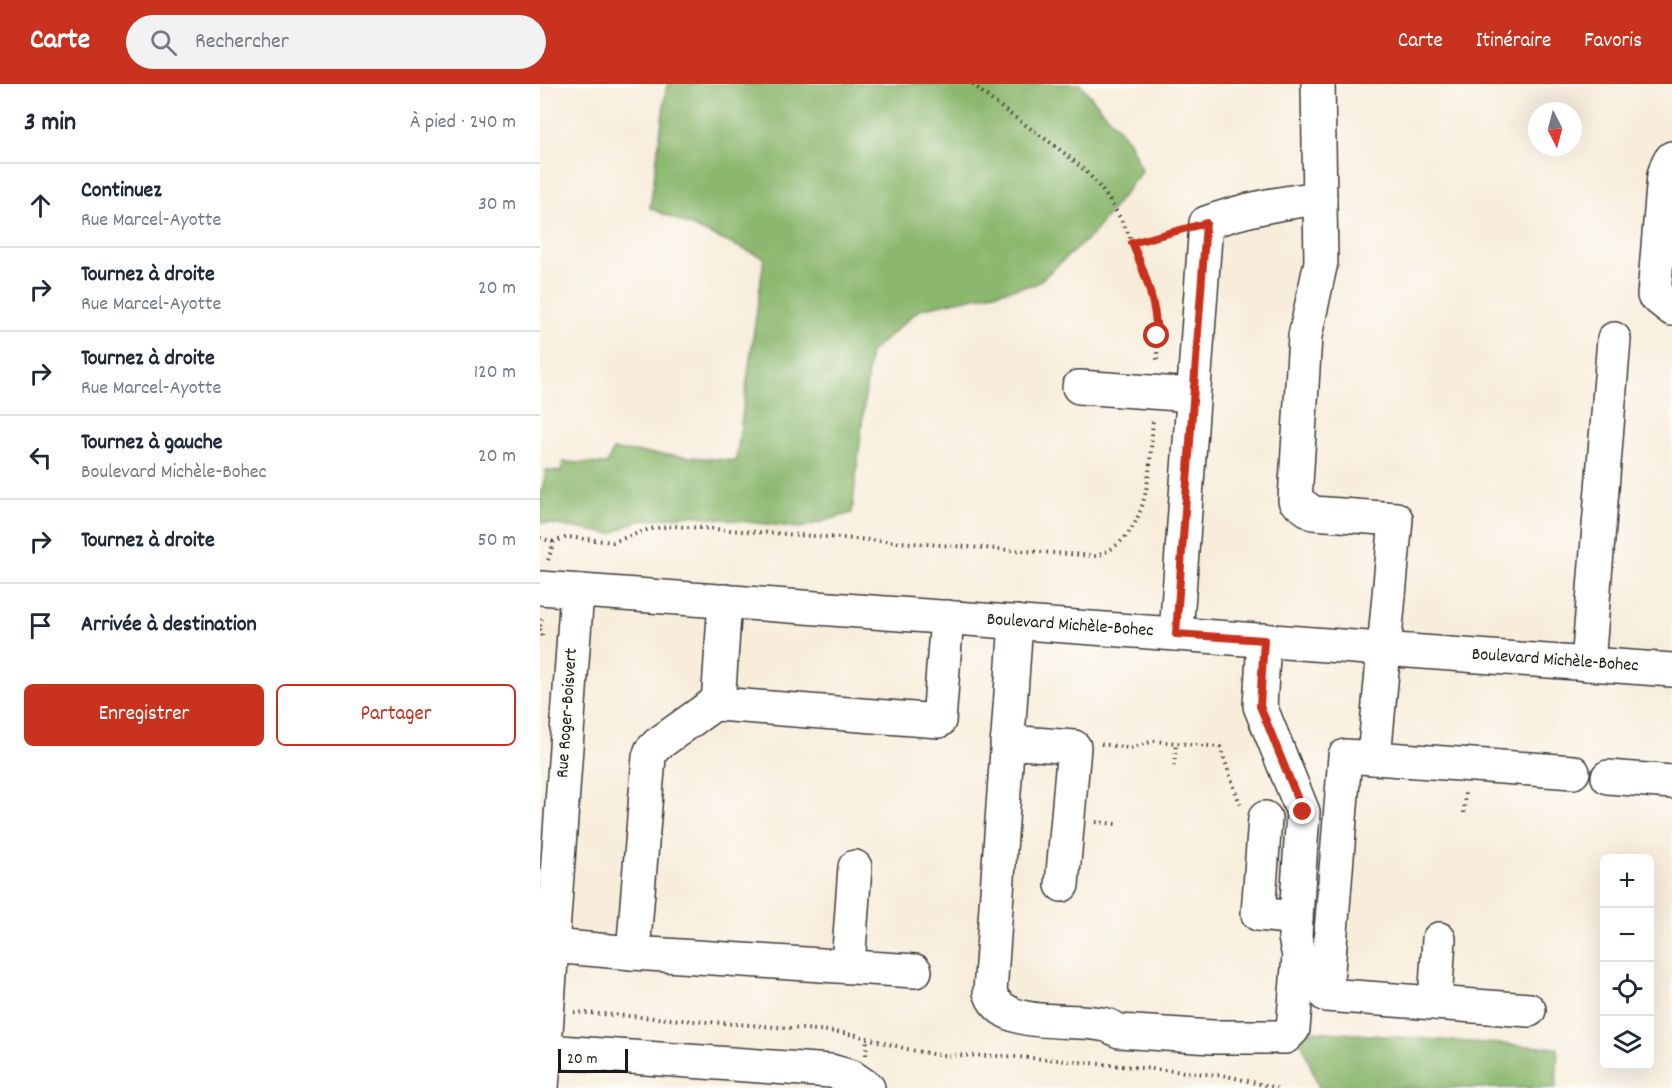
<!DOCTYPE html>
<html lang="fr">
<head>
<meta charset="utf-8">
<style>
  :root { --surface:#fff; --page:#f2f2f3; --text:#1f2937; --muted:#747a83; --line:#e0e1e3; --accent:#c8321e }
  body { margin:0; font-family:Dekko,sans-serif; background:var(--page); color:var(--text) }
  .controls { position:absolute; right:18px; bottom:18px; display:grid; overflow:hidden; border-radius:9px; box-shadow:0 6px 24px #0002 }
  .controls button { width:54px; height:54px; display:grid; place-items:center; padding:0; border:0; border-bottom:2px solid var(--line); background:var(--surface); color:var(--text); font:30px sans-serif }
  .compass { position:absolute; left:988px; top:18px; width:54px; height:54px; border-radius:50%; background:var(--surface); box-shadow:0 6px 24px #0002; rotate:174deg }
  .scale { position:absolute; left:18px; bottom:15px; width:70px; box-sizing:border-box; padding-left:6px; border:3px solid #1c1c1c; border-top:0; font-size:16px; line-height:21px; white-space:nowrap; color:#1c1c1c; -webkit-text-stroke:4px #fdfcf7; paint-order:stroke }
  .stop { position:absolute; width:18px; height:18px; margin:-14px; border:4px solid #c8321e; border-radius:50%; background:#fff }
  .stop.end { background:#c8321e; border-color:#fff; box-shadow:0 2px 6px #0008 }
  .list { margin:0; padding:0; list-style:none }
  h2 { display:flex; justify-content:space-between; align-items:center; height:78px; margin:0; padding:0 24px; font-size:26px }
  h2 small { font-size:20px; font-weight:400; color:var(--muted) }
  .list li { display:grid; grid-template-columns:39px 1fr auto; gap:18px; align-items:center; box-sizing:border-box; height:84px; padding:0 24px; border-top:2px solid var(--line) }
  .list b { display:block; font-size:22px; white-space:nowrap }
  .list p { margin:0; font-size:20px; white-space:nowrap; color:var(--muted) }
  .list em { font-size:20px; font-style:normal; color:var(--muted) }
  .actions { display:flex; gap:12px; padding:18px 24px }
  .actions a { flex:1; padding:14px 0; border:2px solid var(--accent); border-radius:9px; text-align:center; font-size:21px; color:var(--accent) }
  .actions .main { background:var(--accent); color:#fff }
  .icon { flex:none; width:33px; height:33px; fill:none; stroke:currentColor; stroke-width:2; stroke-linecap:round; stroke-linejoin:round }
  .map { position:relative; flex:none; width:1132px; height:1004px; overflow:hidden }
  header { display:flex; align-items:center; gap:36px; box-sizing:border-box; height:84px; padding:0 30px; background:var(--accent); color:#fff }
  header strong { font-size:28px }
  nav { display:flex; gap:33px; margin-inline-start:auto; font-size:21px }
  .search { width:420px; height:54px; background:var(--page); display:flex; align-items:center; gap:15px; box-sizing:border-box; padding:0 21px; border-radius:33px; color:var(--muted); font-size:22px }
  main { display:flex }
  aside { flex:1; background:var(--surface) }
  .map>svg:first-child { display:block }
  .forest { fill:#8cb76e; stroke:#546a45; stroke-width:1.5 }
  .lines { fill:none; stroke-linecap:round; stroke-linejoin:round }
  .minor-casing { stroke:#3d3b39; stroke-width:36 }
  .path { stroke:#3d3b39; stroke-width:4; stroke-dasharray:1.5 4.5; stroke-linecap:butt }
  .minor { stroke:#fff; stroke-width:33 }
  .route { stroke:#c8321e; stroke-width:8 }
  .labels { text-anchor:middle; dominant-baseline:central; stroke-width:4.5; stroke-linejoin:round; paint-order:stroke }
  .street-label { font-size:18px; fill:#1c1c1c; stroke:#fdfcf7 }
</style>
</head>
<body>
<header>
<strong>Carte</strong>
<div class="search"><svg class="icon" aria-label="search" viewBox="0 0 24 24"><circle cx="10" cy="10" r="6"/><path d="M15 15l6 6"/></svg>Rechercher</div>
<nav><a>Carte</a><a>Itinéraire</a><a>Favoris</a></nav>
</header>
<main>
<aside>
<h2>3 min<small>À pied · 240 m</small></h2>
<ul class="list">
<li><svg class="icon" aria-label="ahead" viewBox="0 0 24 24"><path d="M12 20V5M6 11l6-6 6 6"/></svg><div><b>Continuez</b><p>Rue Marcel-Ayotte</p></div><em>30 m</em></li>
<li><svg class="icon" aria-label="right" viewBox="0 0 24 24"><path d="M7 20v-9h11M14 6l5 5-5 5"/></svg><div><b>Tournez à droite</b><p>Rue Marcel-Ayotte</p></div><em>20 m</em></li>
<li><svg class="icon" aria-label="right" viewBox="0 0 24 24"><path d="M7 20v-9h11M14 6l5 5-5 5"/></svg><div><b>Tournez à droite</b><p>Rue Marcel-Ayotte</p></div><em>120 m</em></li>
<li><svg class="icon" aria-label="left" viewBox="0 0 24 24"><path d="M17 20v-9H6M10 6l-5 5 5 5"/></svg><div><b>Tournez à gauche</b><p>Boulevard Michèle-Bohec</p></div><em>20 m</em></li>
<li><svg class="icon" aria-label="right" viewBox="0 0 24 24"><path d="M7 20v-9h11M14 6l5 5-5 5"/></svg><div><b>Tournez à droite</b></div><em>50 m</em></li>
<li><svg class="icon" aria-label="arrive" viewBox="0 0 24 24"><path d="M6 21V4h12l-3 4 3 4H6"/></svg><div><b>Arrivée à destination</b></div></li>
</ul>
<div class="actions"><a class="main">Enregistrer</a><a>Partager</a></div>
</aside>
<div class="map">
<svg width="1132" height="1004" viewBox="0 0 1132 1004">
  <rect width="100%" height="100%" fill="#fdfcf7"/>
  <filter id="ink" filterUnits="userSpaceOnUse"><feTurbulence type="fractalNoise" baseFrequency=".0167" numOctaves="2"/><feDisplacementMap in="SourceGraphic" scale="12" xChannelSelector="R" yChannelSelector="G"/><feConvolveMatrix kernelMatrix="1 2 1 2 8 2 1 2 1" color-interpolation-filters="sRGB"/></filter>
  <filter id="wash" filterUnits="userSpaceOnUse"><feTurbulence type="fractalNoise" baseFrequency=".008" numOctaves="4" result="noise"/><feDisplacementMap in="SourceGraphic" scale="24" xChannelSelector="R" yChannelSelector="G"/><feGaussianBlur stdDeviation="1.35" result="paint"/><feColorMatrix in="noise" values="0 0 0 0 0 0 0 0 0 0 0 0 0 0 0 0 0 1.4 0 .05"/><feComposite in="paint" operator="in"/></filter>
  <g filter="url(#wash)">
    <rect width="100%" height="100%" fill="#f8eddb"/>
    <!-- forest -->
    <g class="forest">
      <path d="M127,0H540L589,57L602,87L552,151L496,200L380,225L330,269L312,429L260,444L150,431L98,437L71,450L0,438V407H2L6,386L21,388L23,378L67,380L73,366L196,377L224,174L110,124Z"/>
      <path d="M757,946L1018,964L1016,1004H779Z"/>
    </g>
  </g>
  <g filter="url(#ink)">
    <g class="lines">
      <!-- minor casing -->
      <g class="minor-casing">
        <g id="minor">
          <path d="M778,0L781,178L765,252L755,416L773,429L856,435L834,674L1033,688"/>
          <path d="M1132,74L1128,79L1124,91L1114,211L1132,225"/>
          <path d="M539,303L653,311"/>
          <path d="M0,504L1132,586"/>
          <path d="M476,538L450,908C463,948 533,932 566,941C570,942 575,945 579,947L672,953H745L753,945L759,872L755,853L756,834"/>
          <path d="M636,550L666,139C704,125 740,119 780,114"/>
          <path d="M724,556L720,622L763,728L756,834L718,830L725,734"/>
          <path d="M1048,580L1074,255"/>
          <path d="M178,620L185,517"/>
          <path d="M467,658L534,663L522,801"/>
          <path d="M834,674L805,672L786,911L989,926"/>
          <path d="M1068,693L1132,698"/>
          <path d="M12,862L93,869L109,673L111,667L118,660L171,622L178,620L399,637L407,533"/>
          <path d="M93,869L375,887"/>
          <path d="M308,881L315,783"/>
          <path d="M895,919L899,855"/>
          <path d="M5,967L291,987L312,993L328,1004"/>
          <path d="M2,1004L37,507"/>
        </g>
      </g>
      <!-- path -->
      <g class="path">
        <path d="M433,0C467,32 508,53 542,84C576,114 609,184 616,230C619,246 617,263 617,280"/>
        <path d="M592,159L637,147"/>
        <path d="M0,454L14,458"/>
        <path d="M8,476L14,458L27,453L73,458L110,445L132,442L556,472C612,453 609,385 613,336"/>
        <path d="M0,542L3,531"/>
        <path d="M0,545L4,556"/>
        <path d="M561,660L590,664L614,657L680,663L701,723"/>
        <path d="M634,682L636,659"/>
        <path d="M924,729L925,706"/>
        <path d="M556,738L576,740"/>
        <path d="M34,928L290,947L316,951L371,966L398,971L464,972L518,976L687,992L737,1004"/>
        <path d="M326,971L327,954"/>
      </g>
      <!-- minor -->
      <use href="#minor" class="minor"/>
    </g>
  </g>
  <g class="lines" filter="url(#ink)">
    <!-- route -->
    <path class="route" d="M617,252C616,219 605,189 592,159L666,139L636,550L724,556L720,622L763,728"/>
  </g>
  <g class="labels">
    <!-- street labels -->
    <g class="street-label">
      <text transform="translate(530 542) rotate(4)">Boulevard Michèle-Bohec</text>
      <text transform="translate(1015 577) rotate(4)">Boulevard Michèle-Bohec</text>
      <text transform="translate(28 629) rotate(-86)">Rue Roger-Boisvert</text>
    </g>
  </g>
</svg>
<div class="controls">
<button>+</button>
<button>−</button>
<button><svg class="icon" aria-label="locate" viewBox="0 0 24 24"><circle cx="12" cy="12" r="6"/><path d="M12 2v4M12 18v4M2 12h4M18 12h4"/></svg></button>
<button><svg class="icon" aria-label="layers" viewBox="0 0 24 24"><path d="M12 4l9 5-9 5-9-5zM3 14l9 5 9-5"/></svg></button>
</div>
<svg class="compass" viewBox="-18 -18 36 36"><path d="M0-13l5 13h-10z" fill="#e53935"/><path d="M0 13l5-13h-10z" fill="#747a83"/></svg>
<div class="scale">20 m</div>
<div class="stop" style="left:617px;top:252px"></div>
<div class="stop end" style="left:763px;top:728px"></div>
</div>
</main>
</body>
</html>
